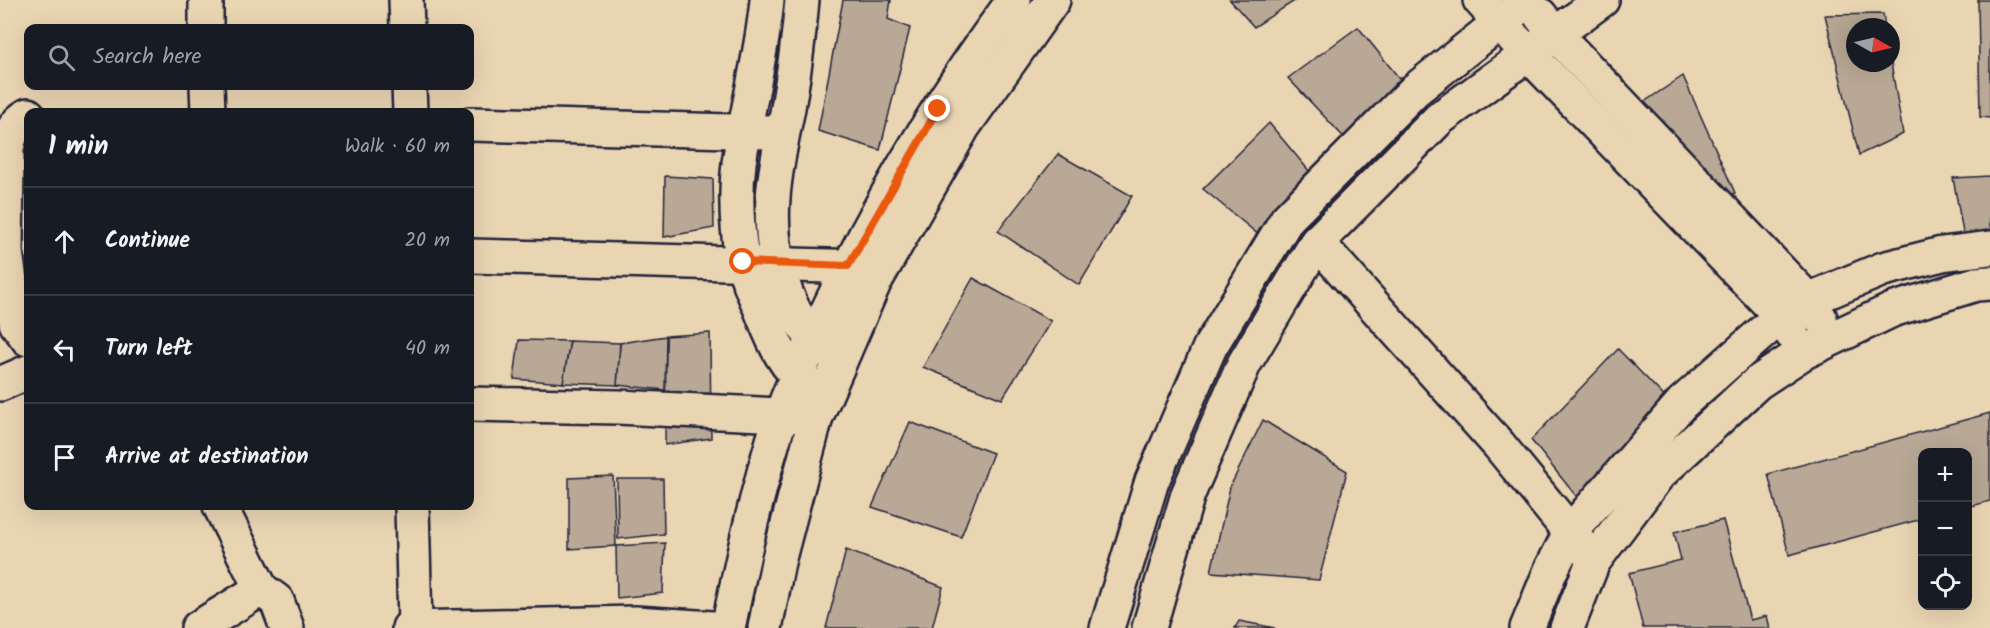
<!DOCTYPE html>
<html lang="en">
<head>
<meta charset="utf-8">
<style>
  :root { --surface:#171b24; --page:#20242c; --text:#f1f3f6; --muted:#9ea1a6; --line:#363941 }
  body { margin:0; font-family:Kalam,sans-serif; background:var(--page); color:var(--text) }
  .controls { position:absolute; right:18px; bottom:18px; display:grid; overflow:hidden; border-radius:12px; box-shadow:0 6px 24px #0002 }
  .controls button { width:54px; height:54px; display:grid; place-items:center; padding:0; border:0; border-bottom:2px solid var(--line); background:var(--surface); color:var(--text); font:30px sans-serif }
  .compass { position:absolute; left:1846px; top:18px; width:54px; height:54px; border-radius:50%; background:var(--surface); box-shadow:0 6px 24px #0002; rotate:98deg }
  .stop { position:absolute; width:18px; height:18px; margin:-14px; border:4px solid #ea580c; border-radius:50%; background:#fff }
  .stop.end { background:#ea580c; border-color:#fff; box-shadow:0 2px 6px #0008 }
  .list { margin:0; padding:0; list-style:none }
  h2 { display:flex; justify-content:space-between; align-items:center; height:78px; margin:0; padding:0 24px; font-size:26px }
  h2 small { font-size:20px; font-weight:400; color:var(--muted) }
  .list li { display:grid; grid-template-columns:39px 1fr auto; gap:18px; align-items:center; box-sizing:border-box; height:108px; padding:0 24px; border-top:2px solid var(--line) }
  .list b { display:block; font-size:22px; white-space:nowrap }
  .list em { font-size:20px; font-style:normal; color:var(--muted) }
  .icon { flex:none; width:33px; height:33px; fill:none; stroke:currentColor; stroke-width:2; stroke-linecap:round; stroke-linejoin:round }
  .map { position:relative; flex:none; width:1990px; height:628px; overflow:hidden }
  .search { position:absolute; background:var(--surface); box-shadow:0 6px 24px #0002; left:24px; top:24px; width:450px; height:66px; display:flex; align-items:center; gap:15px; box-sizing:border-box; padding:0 21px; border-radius:12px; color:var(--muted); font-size:22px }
  .panel { position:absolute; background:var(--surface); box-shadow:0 6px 24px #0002; left:24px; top:108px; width:450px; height:402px; border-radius:12px }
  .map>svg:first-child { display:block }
  .building { fill:#b8a895; stroke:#22223b; stroke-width:1.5 }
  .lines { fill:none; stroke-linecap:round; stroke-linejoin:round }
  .minor-casing { stroke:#22223b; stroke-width:38 }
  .minor { stroke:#ead5b3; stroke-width:33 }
  .route { stroke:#ea580c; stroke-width:8 }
</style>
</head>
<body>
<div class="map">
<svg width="1990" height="628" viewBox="0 0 1990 628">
  <rect width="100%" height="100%" fill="#ead5b3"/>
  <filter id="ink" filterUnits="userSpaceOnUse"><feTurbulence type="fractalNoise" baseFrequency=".0167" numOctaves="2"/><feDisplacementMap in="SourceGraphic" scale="12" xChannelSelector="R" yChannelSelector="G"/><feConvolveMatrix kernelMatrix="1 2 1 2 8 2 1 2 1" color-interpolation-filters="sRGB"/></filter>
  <g filter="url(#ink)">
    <!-- building -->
    <g class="building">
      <path d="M843,0H891L888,19L910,28L880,150L818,131Z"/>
      <path d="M1230,0H1296L1254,27Z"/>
      <path d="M1978,0H1990V118L1980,117Z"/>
      <path d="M1883,14L1885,27H1855V63H1891L1903,134L1859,155L1825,15Z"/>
      <path d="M1358,27L1415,98L1354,148L1288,78Z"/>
      <path d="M1683,76L1735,193L1705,207L1629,112Z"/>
      <path d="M1269,123L1320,184L1271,245L1203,189Z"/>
      <path d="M1058,154L1132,196L1079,285L998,231Z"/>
      <path d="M665,176L713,179L714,228L664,237Z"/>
      <path d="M1990,176V291L1974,292L1953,178Z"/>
      <path d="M973,278L1051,321L1002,399L923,367Z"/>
      <path d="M710,333L711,438L665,445L666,336Z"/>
      <path d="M666,336L665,390L617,385L620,343Z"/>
      <path d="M519,340L570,341L563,383L514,379Z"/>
      <path d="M570,341L620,343L617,385L563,383Z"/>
      <path d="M1618,349L1691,424L1593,517L1531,440Z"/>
      <path d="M1990,413V501L1968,507V452H1922V519L1789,555L1768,474Z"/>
      <path d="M1263,420L1347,471L1319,580L1211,572L1230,487Z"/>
      <path d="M910,422L993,453L961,537L872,507Z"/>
      <path d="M613,476L616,546L569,549V478Z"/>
      <path d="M617,479H663L664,534L618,539Z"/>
      <path d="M1723,520L1750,620L1767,616L1770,628H1643L1629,573L1681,560L1674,532Z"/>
      <path d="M665,543L663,593L617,598L616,546Z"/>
      <path d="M846,550L943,587L932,628H826Z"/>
      <path d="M1239,621L1275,628H1235Z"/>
    </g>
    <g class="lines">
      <!-- minor casing -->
      <g class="minor-casing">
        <g id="minor">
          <path d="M206,0V28"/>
          <path d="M406,0L407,28"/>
          <path d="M767,0C762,55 747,108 739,163C735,194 737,228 742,259C746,278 756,297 763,315C774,343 785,369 810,386"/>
          <path d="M802,0C799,36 794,73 788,108C782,138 775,168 773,198C769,251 784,319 828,351"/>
          <path d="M1480,0L1528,54L1781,316L1792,334"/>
          <path d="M1540,15L1554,33L1808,300L1820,318"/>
          <path d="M207,86L208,112"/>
          <path d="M409,86L410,112"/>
          <path d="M28,115C14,123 10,134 7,149L6,252L16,323L28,339"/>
          <path d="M470,124L768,132"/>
          <path d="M1317,242L1499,445L1583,548"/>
          <path d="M470,256L867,267"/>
          <path d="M0,384L28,372"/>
          <path d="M470,404L618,407L800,416"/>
          <path d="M220,506L261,589L277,601L287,628"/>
          <path d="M412,506L415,626"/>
          <path d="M198,628L261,589"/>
          <path d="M409,628L635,623L713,628"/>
          <path d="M728,628C743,556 758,485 781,416C793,380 811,346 827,312C879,202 941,97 1014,0"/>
          <path d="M765,628L778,562L816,417L874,283L963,127L1053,0"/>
          <path d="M1107,628L1152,481L1210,347L1287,219L1415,90L1528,0"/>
          <path d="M1149,628L1188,494L1244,364L1317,242L1439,119L1602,0"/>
          <path d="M1527,628L1551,570L1571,531L1682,403L1781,316L1808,300L1883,269L1942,254L1990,248"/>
          <path d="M1567,628L1593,562L1658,475L1757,383L1804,352L1892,310L1976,284L1990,283"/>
        </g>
      </g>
      <!-- minor -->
      <use href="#minor" class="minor"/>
    </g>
  </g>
  <g class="lines" filter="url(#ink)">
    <!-- route -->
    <path class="route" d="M743,262L848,266L938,109"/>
  </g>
</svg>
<div class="controls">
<button>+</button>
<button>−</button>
<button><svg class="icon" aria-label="locate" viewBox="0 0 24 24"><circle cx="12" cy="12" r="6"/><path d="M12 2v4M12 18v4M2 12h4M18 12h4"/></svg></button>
</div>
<svg class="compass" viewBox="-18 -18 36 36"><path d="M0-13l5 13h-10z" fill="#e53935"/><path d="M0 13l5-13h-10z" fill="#9ea1a6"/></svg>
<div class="stop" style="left:743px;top:262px"></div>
<div class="stop end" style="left:938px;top:109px"></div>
<div class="search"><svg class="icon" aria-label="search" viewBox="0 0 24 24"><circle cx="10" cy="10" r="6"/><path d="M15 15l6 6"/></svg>Search here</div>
<section class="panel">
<h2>1 min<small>Walk · 60 m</small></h2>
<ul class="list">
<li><svg class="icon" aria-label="ahead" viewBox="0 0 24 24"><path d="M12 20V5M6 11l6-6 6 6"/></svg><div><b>Continue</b></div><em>20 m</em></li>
<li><svg class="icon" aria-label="left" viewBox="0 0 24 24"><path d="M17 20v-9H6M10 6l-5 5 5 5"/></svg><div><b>Turn left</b></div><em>40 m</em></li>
<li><svg class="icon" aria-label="arrive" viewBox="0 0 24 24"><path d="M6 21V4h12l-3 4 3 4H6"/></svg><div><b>Arrive at destination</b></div></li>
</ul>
</section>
</div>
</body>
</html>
